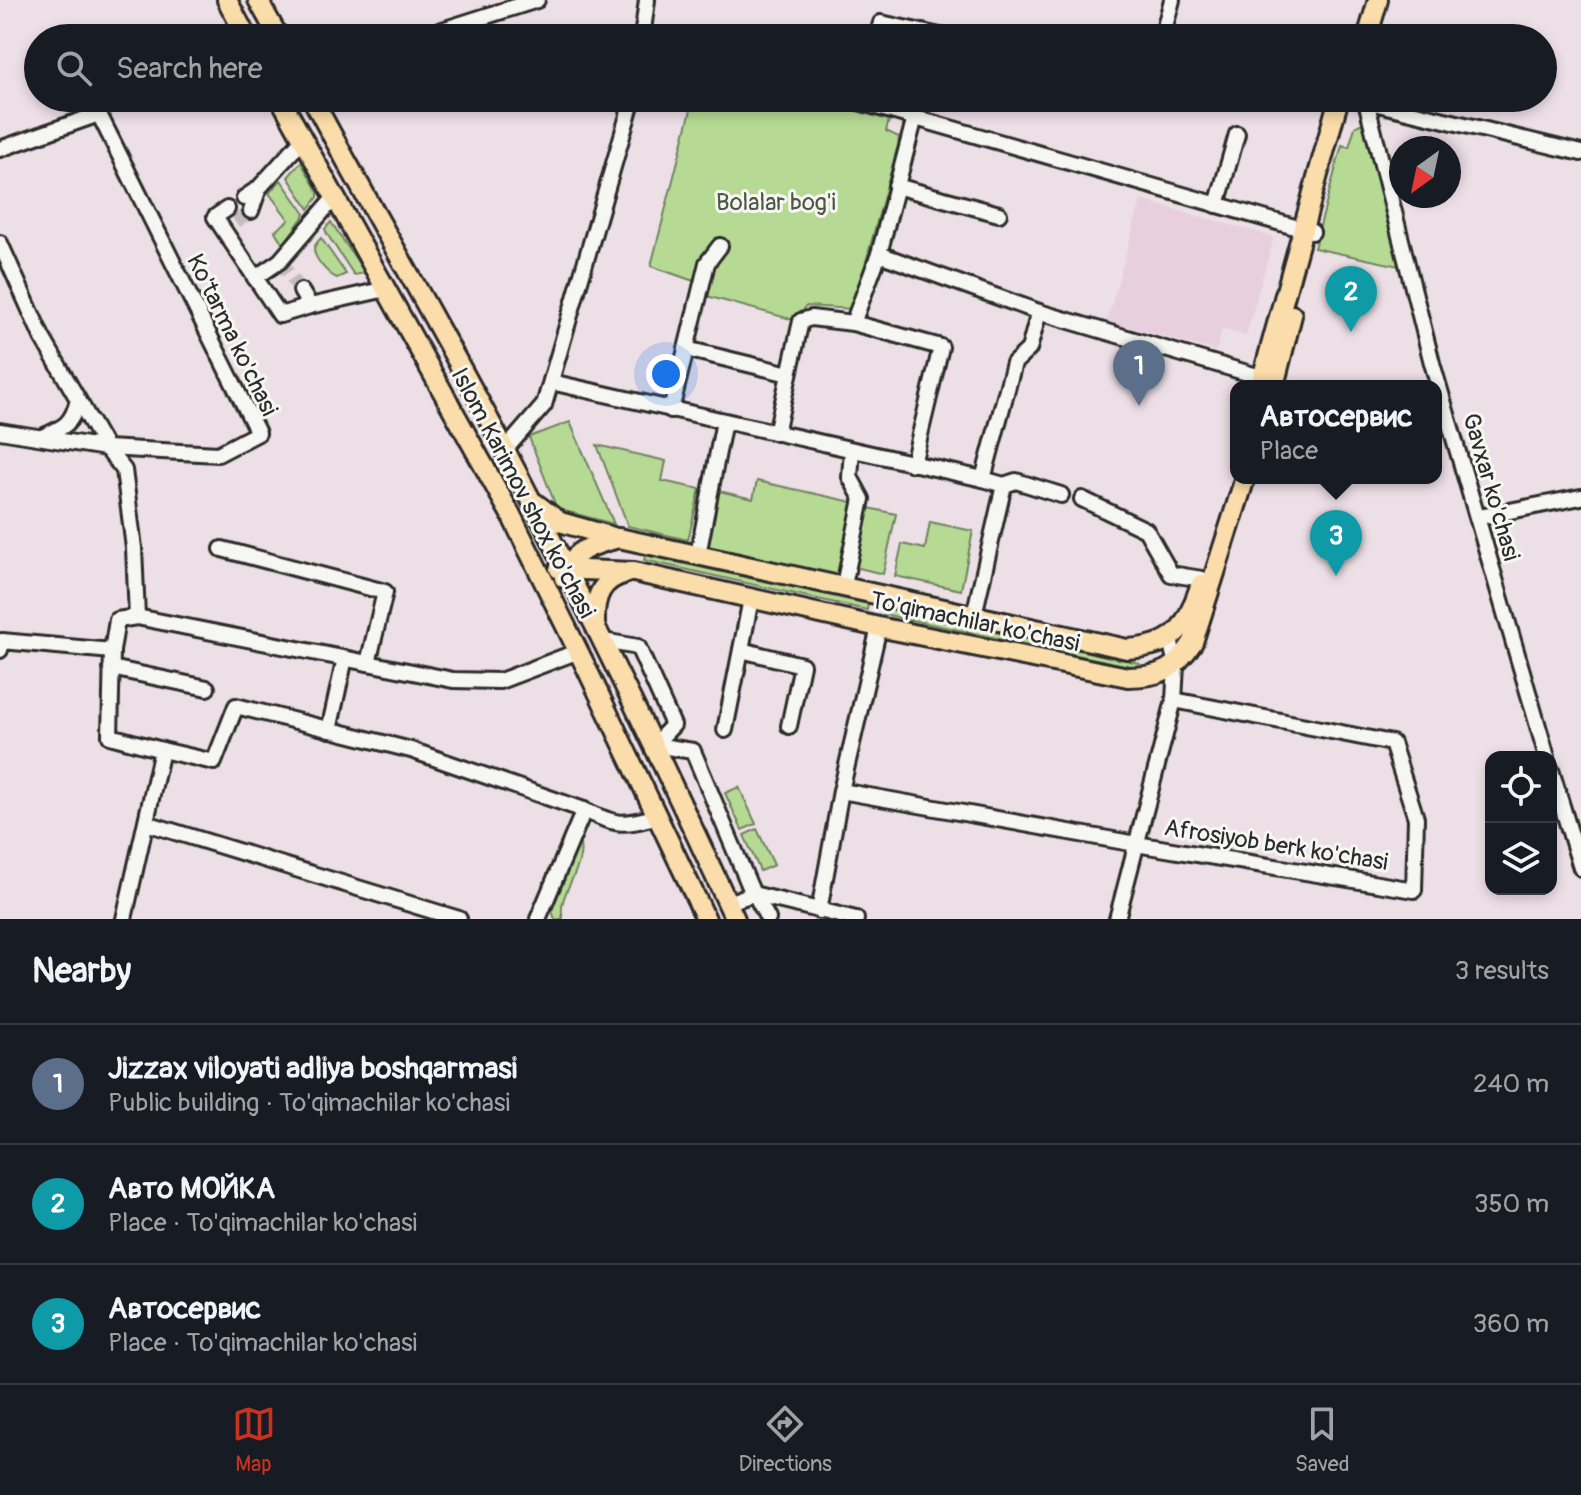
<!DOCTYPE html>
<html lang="en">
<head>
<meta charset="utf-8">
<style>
  :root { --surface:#171b24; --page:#242831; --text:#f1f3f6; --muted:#9ea1a6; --line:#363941; --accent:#c8321e }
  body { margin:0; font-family:Pangolin,sans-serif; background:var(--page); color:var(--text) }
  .controls { position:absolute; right:24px; bottom:24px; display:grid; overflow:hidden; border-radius:16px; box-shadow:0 4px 12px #0003 }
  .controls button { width:72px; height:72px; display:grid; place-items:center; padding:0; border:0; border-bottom:2px solid var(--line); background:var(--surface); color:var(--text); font:40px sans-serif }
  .compass { position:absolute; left:1389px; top:136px; width:72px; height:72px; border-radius:50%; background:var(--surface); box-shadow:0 4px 12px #0003; rotate:213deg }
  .you { position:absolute; left:666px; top:374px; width:28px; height:28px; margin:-20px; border:6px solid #fff; border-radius:50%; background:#1a73e8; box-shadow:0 0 0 12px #1a73e833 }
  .badge { display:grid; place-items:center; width:52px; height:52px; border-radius:50%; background:var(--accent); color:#fff; font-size:26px; font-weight:700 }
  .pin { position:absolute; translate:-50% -66px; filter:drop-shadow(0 2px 4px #0008) }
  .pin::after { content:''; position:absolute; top:42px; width:28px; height:24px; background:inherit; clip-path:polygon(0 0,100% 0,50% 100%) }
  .popup { position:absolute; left:1230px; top:380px; width:212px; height:104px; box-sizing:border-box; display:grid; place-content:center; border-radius:16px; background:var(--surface); filter:drop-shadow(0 2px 6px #0005); font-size:26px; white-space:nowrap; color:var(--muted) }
  .popup b { font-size:30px; color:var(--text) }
  .popup::after { content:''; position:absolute; left:50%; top:100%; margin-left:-16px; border:16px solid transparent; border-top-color:var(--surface) }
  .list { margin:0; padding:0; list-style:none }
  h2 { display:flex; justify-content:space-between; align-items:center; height:104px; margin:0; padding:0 32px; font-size:34px }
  h2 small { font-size:26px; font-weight:400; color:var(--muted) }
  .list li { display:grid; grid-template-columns:52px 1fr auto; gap:24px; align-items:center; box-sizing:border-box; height:120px; padding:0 32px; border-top:2px solid var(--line) }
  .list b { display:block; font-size:30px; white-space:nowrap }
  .list p { margin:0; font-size:26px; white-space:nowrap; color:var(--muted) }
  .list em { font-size:26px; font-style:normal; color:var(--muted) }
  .icon { flex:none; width:44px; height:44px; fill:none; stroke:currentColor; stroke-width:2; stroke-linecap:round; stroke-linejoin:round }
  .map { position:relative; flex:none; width:1581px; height:919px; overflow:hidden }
  .search { position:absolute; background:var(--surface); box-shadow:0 4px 12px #0003; left:24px; right:24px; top:24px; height:88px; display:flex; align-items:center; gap:20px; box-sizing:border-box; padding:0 28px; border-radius:44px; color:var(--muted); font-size:30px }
  .sheet { height:464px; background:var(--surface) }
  nav { display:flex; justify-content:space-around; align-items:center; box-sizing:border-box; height:112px; border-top:2px solid var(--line); background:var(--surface); font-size:22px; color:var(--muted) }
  nav a { display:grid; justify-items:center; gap:4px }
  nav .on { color:var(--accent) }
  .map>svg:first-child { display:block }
  .built { fill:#e7cfde }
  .green { fill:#b6da94; stroke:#708260; stroke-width:2 }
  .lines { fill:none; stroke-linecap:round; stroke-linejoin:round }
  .minor-tunnel { stroke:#c6bbc1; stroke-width:14; stroke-dasharray:14 7; stroke-linecap:butt }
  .minor-casing { stroke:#2b2b2b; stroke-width:20 }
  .major-casing { stroke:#2b2b2b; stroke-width:24 }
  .minor { stroke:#f6f6f2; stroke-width:14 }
  .major { stroke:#fbddab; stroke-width:18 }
  .labels { text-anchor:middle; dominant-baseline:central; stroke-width:6; stroke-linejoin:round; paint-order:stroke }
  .park-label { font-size:24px; fill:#4e5745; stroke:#f6f6f2 }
  .street-label { font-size:24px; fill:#2b2b2b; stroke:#f6f6f2 }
</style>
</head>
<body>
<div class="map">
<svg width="1581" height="919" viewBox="0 0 1581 919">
  <rect width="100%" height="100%" fill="#eddfe6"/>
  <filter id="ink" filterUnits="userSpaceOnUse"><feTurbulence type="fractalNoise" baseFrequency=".0125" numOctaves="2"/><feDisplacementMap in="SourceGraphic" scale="16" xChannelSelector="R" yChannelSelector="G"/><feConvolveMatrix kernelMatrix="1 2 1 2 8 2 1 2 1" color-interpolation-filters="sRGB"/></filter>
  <g filter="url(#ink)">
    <!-- built -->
    <path class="built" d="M1141,200L1274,237L1246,336L1222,329L1216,351L1107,321Z"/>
    <!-- green -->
    <g class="green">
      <path d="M694,98H789L803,104L805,98H809L889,120L886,131L899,137L898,145L853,309L807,306L804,308L805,312L794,320L703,295L705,285L651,266Z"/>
      <path d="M1360,124L1369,125L1399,266L1314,248L1342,145L1349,147L1355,127Z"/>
      <path d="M301,162L318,192V197L309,209L288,177Z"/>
      <path d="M281,180L305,214L283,245L275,231L289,220L269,193Z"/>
      <path d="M331,222L365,273L354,275L327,234L325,229Z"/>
      <path d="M321,238L346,274L337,278C329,275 315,260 314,250C314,245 318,241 321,238Z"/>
      <path d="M570,422L614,524L557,509L529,437Z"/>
      <path d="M597,445L666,461L662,481L700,489L688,540L628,526Z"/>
      <path d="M757,481L857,503L841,576L707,546L719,491L753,499Z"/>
      <path d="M864,507L896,514L883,574L851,566Z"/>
      <path d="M930,522L973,531L961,590L895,576L902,544L925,549Z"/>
      <path d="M646,554L868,604L867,610L644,560Z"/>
      <path d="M884,608L1139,663L1138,668L883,614Z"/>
      <path d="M739,787L756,824L742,830L725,793Z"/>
      <path d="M757,829L774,865L760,871L744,835Z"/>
      <path d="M579,841C588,868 555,894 563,919H555L552,911Z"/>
    </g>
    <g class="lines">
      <!-- minor-tunnel -->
      <g class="minor-tunnel">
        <path d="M235,222L251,211"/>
        <path d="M280,261L301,291"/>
      </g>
      <!-- minor casing -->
      <g class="minor-casing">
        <g id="minor">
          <path d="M417,38L537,0"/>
          <path d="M642,38L647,0"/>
          <path d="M877,38L881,23L949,38"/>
          <path d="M1162,38L1172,0"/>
          <path d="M846,98L1312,232"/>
          <path d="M1353,98L1366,101L1432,363L1547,757"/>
          <path d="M1365,98L1366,101L1581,153"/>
          <path d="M0,149L99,114L258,433L218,454L106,448L0,431"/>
          <path d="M896,186L999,214"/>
          <path d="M244,198L259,188L303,139"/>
          <path d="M1217,205L1237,134"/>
          <path d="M227,209L215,217L280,315L310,306"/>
          <path d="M251,211L259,188"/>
          <path d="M0,243L42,337L106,448L124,470L134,548L137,617"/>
          <path d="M720,246L707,263L686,349L789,374"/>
          <path d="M879,254L915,117"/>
          <path d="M255,278L280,261L335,197"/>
          <path d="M301,291L310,306L386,289"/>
          <path d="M551,382L983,479L1014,363L1029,349L1039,312L1271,380"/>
          <path d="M671,410L686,349"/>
          <path d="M776,433L801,321L811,318L853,323"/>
          <path d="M42,437C65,427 72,424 78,400"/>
          <path d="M505,450L544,405L633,98"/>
          <path d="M913,464L941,347L853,323L879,254L1039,312"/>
          <path d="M1004,485L1016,481L1061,495"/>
          <path d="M1082,499L1146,530L1171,574L1202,579"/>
          <path d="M1479,517L1581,497"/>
          <path d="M222,549L385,592L368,663"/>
          <path d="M698,555L724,421"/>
          <path d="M844,585L862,499L850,477L852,450"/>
          <path d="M974,615L1004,485L983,479"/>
          <path d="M603,641L638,647L673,725L654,745L693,751L753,894"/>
          <path d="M0,650L2,641L112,651"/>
          <path d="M741,650L802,665L789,726"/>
          <path d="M111,668L207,688"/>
          <path d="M329,730L345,658"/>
          <path d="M725,730L751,599"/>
          <path d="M162,750L214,762L236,706L411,750L584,810"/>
          <path d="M1551,770L1581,868"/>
          <path d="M841,791L1136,844L1414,890L1416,818L1392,743L1174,700"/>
          <path d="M146,823L459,919"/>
          <path d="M756,896L768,919"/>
          <path d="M727,903L753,894L856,919"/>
          <path d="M819,911L841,791L879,627"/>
          <path d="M124,919L162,750L110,736L112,651L117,620L137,617L453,680L500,681L579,651"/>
          <path d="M538,919L584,810C618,826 622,826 658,816"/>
          <path d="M1117,919L1174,700L1176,665L1170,639"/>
        </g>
      </g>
      <!-- major casing -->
      <g class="major-casing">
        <g id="major">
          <path d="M227,0L247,38"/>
          <path d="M258,0L279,38"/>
          <path d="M1367,38L1378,0"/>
          <path d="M280,98L511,515L585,665L706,919"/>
          <path d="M312,98C375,216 443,331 505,450C586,604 662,760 735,919"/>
          <path d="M1260,386L1339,98"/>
          <path d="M1274,386L1292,315"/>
          <path d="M535,503L560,522L613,537"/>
          <path d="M559,569L634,572L883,628L1128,677C1160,677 1175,670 1193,642L1245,478"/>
          <path d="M564,578C572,549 593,545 619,538L1127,649C1177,646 1185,628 1201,584"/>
          <path d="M595,622C594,597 601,579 627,573"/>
        </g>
      </g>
      <!-- minor -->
      <use href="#minor" class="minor"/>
      <!-- major -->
      <use href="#major" class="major"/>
    </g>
  </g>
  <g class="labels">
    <!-- park labels -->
    <g class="park-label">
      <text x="776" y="202">Bolalar bog'i</text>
    </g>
    <!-- street labels -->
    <g class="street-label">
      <text transform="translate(232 335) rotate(64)">Ko'tarma ko'chasi</text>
      <text transform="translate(1491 487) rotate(74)">Gavxar ko'chasi</text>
      <text transform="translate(523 493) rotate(62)">Islom Karimov shox ko'chasi</text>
      <text transform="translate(975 622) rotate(12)">To'qimachilar ko'chasi</text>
      <text transform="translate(1276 845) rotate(9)">Afrosiyob berk ko'chasi</text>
    </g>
  </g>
</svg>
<div class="controls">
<button><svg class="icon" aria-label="locate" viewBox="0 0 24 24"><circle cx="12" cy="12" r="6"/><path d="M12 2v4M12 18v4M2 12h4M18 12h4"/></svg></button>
<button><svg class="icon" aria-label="layers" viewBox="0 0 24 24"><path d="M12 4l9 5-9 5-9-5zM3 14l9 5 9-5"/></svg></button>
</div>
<svg class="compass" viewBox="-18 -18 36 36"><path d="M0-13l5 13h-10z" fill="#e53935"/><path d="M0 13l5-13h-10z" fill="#9ea1a6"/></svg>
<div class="you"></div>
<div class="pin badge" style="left:1139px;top:406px;background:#5c6f8a">1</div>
<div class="pin badge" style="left:1351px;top:332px;background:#0f9aa8">2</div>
<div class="pin badge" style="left:1336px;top:576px;background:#0f9aa8">3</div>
<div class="popup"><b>Автосервис</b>Place</div>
<div class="search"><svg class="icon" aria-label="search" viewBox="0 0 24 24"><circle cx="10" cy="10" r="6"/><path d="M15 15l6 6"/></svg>Search here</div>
</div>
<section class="sheet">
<h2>Nearby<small>3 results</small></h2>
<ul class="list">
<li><span class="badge" style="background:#5c6f8a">1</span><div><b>Jizzax viloyati adliya boshqarmasi</b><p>Public building · To'qimachilar ko'chasi</p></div><em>240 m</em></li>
<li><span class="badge" style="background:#0f9aa8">2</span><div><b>Авто МОЙКА</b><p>Place · To'qimachilar ko'chasi</p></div><em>350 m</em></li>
<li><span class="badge" style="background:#0f9aa8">3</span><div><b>Автосервис</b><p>Place · To'qimachilar ko'chasi</p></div><em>360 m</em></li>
</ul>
</section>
<nav>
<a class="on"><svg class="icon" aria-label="map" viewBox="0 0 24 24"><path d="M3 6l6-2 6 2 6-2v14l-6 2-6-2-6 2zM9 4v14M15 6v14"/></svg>Map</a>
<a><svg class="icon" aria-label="directions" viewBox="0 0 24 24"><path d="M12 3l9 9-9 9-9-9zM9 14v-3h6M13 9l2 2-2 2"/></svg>Directions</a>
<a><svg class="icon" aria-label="saved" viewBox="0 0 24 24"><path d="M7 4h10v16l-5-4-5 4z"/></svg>Saved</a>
</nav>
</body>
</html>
